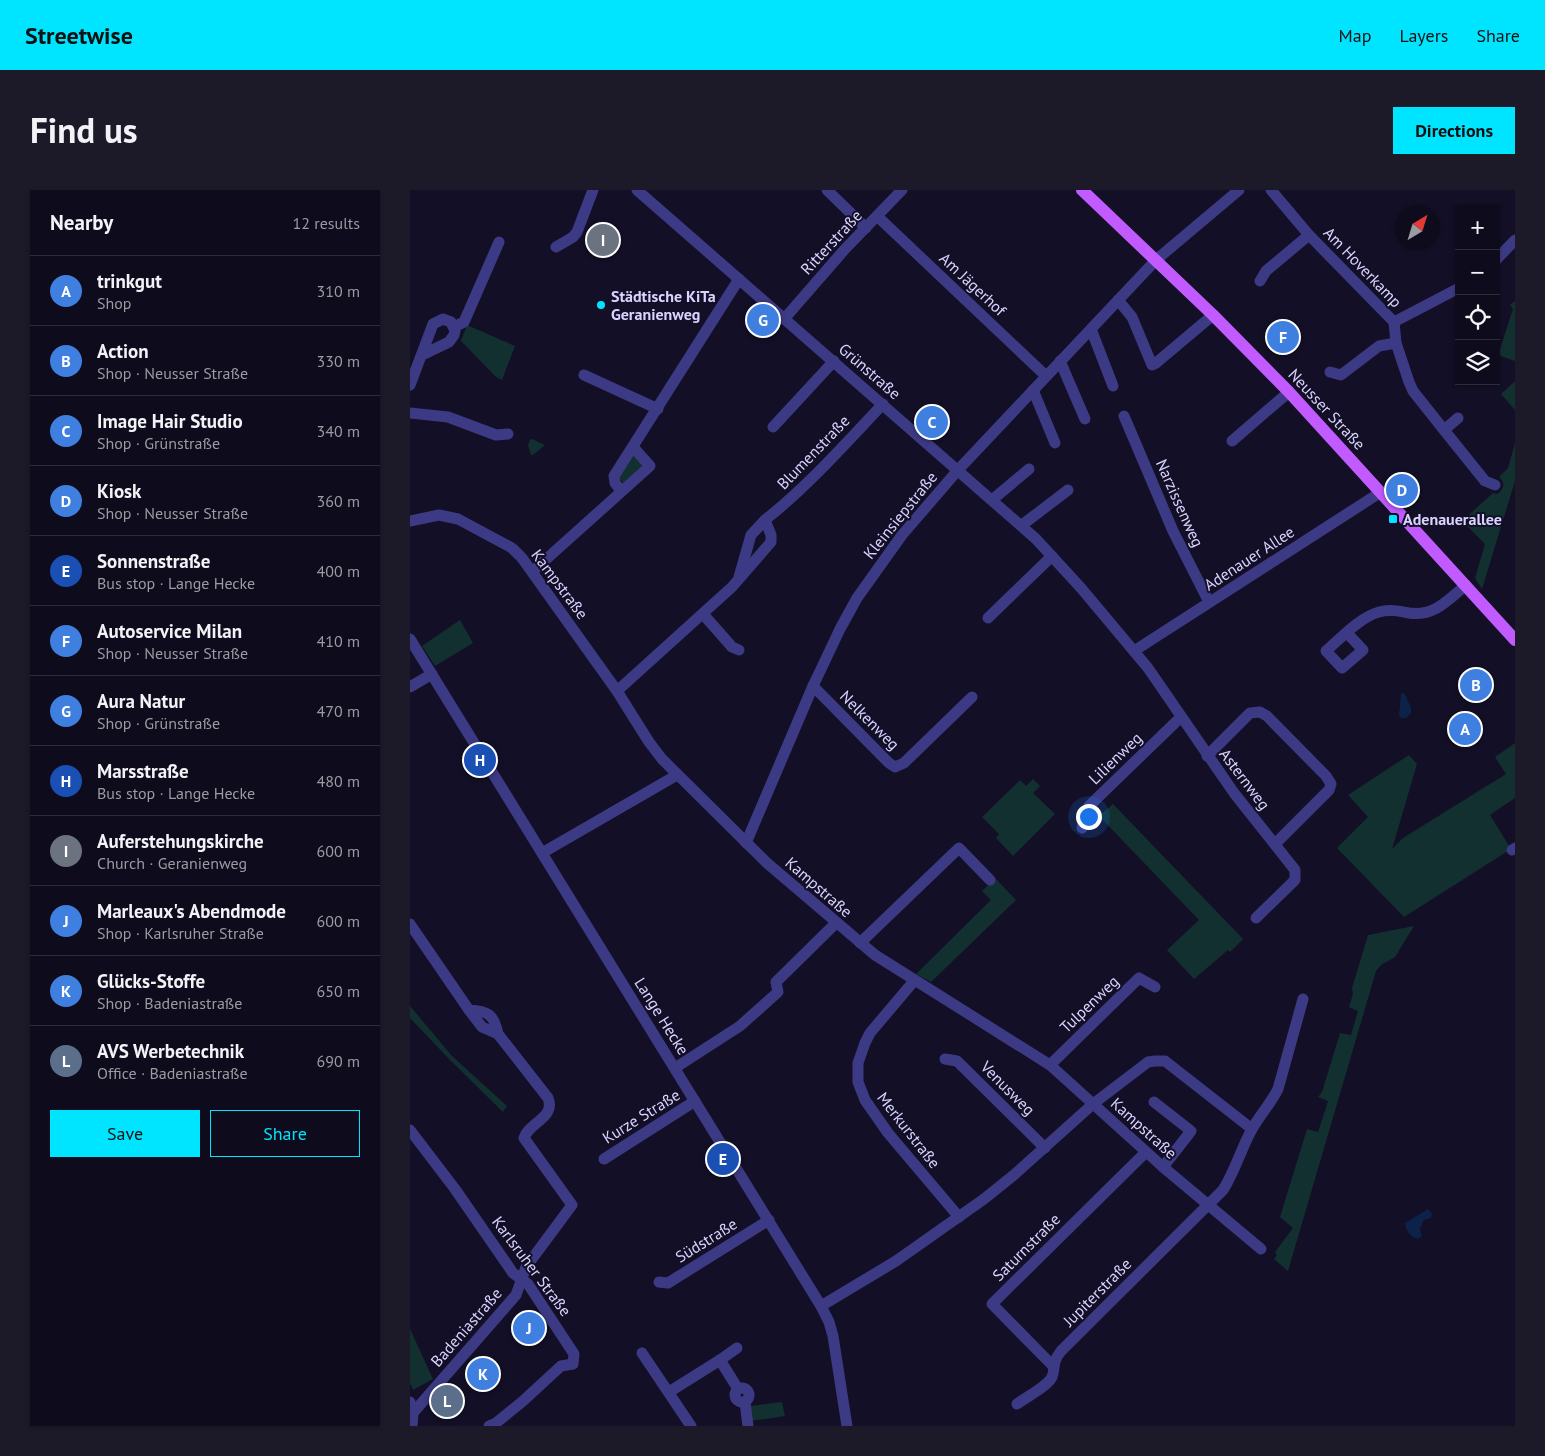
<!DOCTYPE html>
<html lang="en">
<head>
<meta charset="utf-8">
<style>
  :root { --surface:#0e0b1c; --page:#1c1929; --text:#f1f3f6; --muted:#9b9ba3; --line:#2e2b3b; --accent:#00e5ff }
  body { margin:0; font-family:"PT Sans",sans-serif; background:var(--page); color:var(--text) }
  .controls { position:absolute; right:15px; top:15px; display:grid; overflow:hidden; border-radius:0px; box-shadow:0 1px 4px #0004 }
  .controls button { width:45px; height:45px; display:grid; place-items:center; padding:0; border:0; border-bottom:1px solid var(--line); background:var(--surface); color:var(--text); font:25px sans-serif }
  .compass { position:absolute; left:985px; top:15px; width:45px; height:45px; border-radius:50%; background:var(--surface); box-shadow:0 1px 4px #0004; rotate:38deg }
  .you { position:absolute; left:678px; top:626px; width:18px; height:18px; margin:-12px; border:4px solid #fff; border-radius:50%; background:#1a73e8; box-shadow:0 0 0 8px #1a73e833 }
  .badge { display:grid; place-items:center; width:32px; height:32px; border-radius:50%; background:var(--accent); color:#fff; font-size:16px; font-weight:700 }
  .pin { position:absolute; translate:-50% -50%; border:2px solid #fff; box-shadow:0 1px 5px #0006 }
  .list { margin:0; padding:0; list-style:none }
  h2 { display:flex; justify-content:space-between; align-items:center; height:65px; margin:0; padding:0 20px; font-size:21px }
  h2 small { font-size:16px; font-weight:400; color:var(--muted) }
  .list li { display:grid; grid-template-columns:32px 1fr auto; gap:15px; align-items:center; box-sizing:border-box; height:70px; padding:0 20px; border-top:1px solid var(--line) }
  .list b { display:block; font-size:19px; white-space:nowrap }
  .list p { margin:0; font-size:16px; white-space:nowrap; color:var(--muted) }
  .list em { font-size:16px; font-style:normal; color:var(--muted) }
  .actions { display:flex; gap:10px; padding:15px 20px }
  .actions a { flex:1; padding:11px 0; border:1px solid var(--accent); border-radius:0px; text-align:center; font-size:18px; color:var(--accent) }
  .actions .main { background:var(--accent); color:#111 }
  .icon { flex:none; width:28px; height:28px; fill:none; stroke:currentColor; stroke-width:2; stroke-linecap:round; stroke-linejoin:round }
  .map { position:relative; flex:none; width:1105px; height:1236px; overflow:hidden; border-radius:0px }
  header { display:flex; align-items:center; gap:30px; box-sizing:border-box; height:70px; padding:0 25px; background:var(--accent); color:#111 }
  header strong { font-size:24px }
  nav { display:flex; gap:28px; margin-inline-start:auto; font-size:18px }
  .intro { display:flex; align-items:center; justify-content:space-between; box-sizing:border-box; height:120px; padding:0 30px }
  h1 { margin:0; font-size:35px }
  .button { padding:12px 22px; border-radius:0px; background:var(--accent); color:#111; font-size:18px; font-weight:700 }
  main { display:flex; gap:30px; padding:0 30px }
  aside { flex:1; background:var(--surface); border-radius:0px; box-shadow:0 1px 4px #0004 }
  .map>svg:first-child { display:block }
  .green { fill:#12302f }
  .water { fill:#0c2248 }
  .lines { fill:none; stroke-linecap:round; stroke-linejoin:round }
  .minor { stroke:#3d3a85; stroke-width:11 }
  .major { stroke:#c25bff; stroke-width:12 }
  .poi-dot { fill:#00e5ff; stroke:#130f26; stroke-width:2 }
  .labels { text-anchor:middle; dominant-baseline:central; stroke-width:4; stroke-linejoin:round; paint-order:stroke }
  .street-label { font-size:16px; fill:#d9d4ff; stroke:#130f26 }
  .poi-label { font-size:16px; font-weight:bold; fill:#d9d4ff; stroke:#130f26; text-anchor:start }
</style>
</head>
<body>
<header>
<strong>Streetwise</strong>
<nav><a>Map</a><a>Layers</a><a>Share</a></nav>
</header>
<div class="intro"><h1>Find us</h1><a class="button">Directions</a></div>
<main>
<aside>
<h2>Nearby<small>12 results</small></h2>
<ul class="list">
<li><span class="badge" style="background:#3f7fe0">A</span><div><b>trinkgut</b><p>Shop</p></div><em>310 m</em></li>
<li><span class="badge" style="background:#3f7fe0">B</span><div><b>Action</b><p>Shop · Neusser Straße</p></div><em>330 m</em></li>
<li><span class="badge" style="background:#3f7fe0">C</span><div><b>Image Hair Studio</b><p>Shop · Grünstraße</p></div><em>340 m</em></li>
<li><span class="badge" style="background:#3f7fe0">D</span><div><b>Kiosk</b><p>Shop · Neusser Straße</p></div><em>360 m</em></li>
<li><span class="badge" style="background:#1a4fb4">E</span><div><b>Sonnenstraße</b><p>Bus stop · Lange Hecke</p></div><em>400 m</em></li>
<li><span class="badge" style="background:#3f7fe0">F</span><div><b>Autoservice Milan</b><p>Shop · Neusser Straße</p></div><em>410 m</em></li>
<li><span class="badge" style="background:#3f7fe0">G</span><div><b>Aura Natur</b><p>Shop · Grünstraße</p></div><em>470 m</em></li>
<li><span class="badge" style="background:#1a4fb4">H</span><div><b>Marsstraße</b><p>Bus stop · Lange Hecke</p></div><em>480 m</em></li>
<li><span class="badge" style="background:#6b7280">I</span><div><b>Auferstehungskirche</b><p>Church · Geranienweg</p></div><em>600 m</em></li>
<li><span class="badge" style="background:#3f7fe0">J</span><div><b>Marleaux's Abendmode</b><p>Shop · Karlsruher Straße</p></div><em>600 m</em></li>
<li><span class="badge" style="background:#3f7fe0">K</span><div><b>Glücks-Stoffe</b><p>Shop · Badeniastraße</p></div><em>650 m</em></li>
<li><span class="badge" style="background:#5c6f8a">L</span><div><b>AVS Werbetechnik</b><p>Office · Badeniastraße</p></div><em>690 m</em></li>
</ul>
<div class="actions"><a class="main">Save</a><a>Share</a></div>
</aside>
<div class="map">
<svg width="1105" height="1236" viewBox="0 0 1105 1236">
  <rect width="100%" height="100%" fill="#130f26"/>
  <!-- green -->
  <g class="green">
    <path d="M1105,111V171L1088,165L1103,119L1100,115Z"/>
    <path d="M57,135L105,156L92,190L86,187L51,151Z"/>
    <path d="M1105,191V220L1091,204Z"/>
    <path d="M122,249L135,255L123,265H121L118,255L120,250Z"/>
    <path d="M1105,253V291L1072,399L1065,388L1075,354L1052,331L1083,303L1087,304C1094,299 1096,293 1089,287L1098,278Z"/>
    <path d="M223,264L234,274L213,293L208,287Z"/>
    <path d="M50,430L63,453L25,476L12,456Z"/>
    <path d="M1105,553V608L1080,625L1101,659L994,727L927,658L958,627L938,605L999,565L1007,574L982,659L993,648L1096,584L1085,567Z"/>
    <path d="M623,589L630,596L623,603L645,624L603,666L586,648L589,644L572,627L610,590L616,596Z"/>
    <path d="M703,614L833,749L820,762L818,760L784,789L757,760L789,730L689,626Z"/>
    <path d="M585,688L606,710L521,792L506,784L581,710L572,701Z"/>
    <path d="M1004,736L985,767L971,775L966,781L878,1081L864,1069L867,1065L865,1062L883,1038L870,1027L897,939L908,942L918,911L908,907L912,902L930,843L941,845L948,821L939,817L943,804L942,798L958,745Z"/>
    <path d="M0,816L42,866L97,916L93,922L39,869L0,828Z"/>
    <path d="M0,1139L23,1189L3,1200L0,1193Z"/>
    <path d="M372,1212L375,1226L341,1231L339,1216Z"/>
  </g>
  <!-- water -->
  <g class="water">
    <path d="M991,503L995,504L1001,518V523L996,528H991L989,526Z"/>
    <path d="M1018,1019L1022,1024L1021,1028L1014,1030L1010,1039L1012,1046L1008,1049C1000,1047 996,1041 995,1033Z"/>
  </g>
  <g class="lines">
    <!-- minor -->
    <g class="minor">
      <path d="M227,0L626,349L671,398L738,478L824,603L885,680V690L846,728"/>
      <path d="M417,0L456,38"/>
      <path d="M861,0L899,45L984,132L1049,98"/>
      <path d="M467,26L636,186"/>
      <path d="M146,57L163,47L167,42L183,0"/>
      <path d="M1086,70L1105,50"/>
      <path d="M850,91L856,81L899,45"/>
      <path d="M708,110L722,127L742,175L746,173L803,125"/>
      <path d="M375,128L435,59L492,0"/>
      <path d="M44,137L54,132L89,52"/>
      <path d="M681,139L703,196"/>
      <path d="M986,153L999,192L1003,201L1034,240L1048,228"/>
      <path d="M650,171L675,229"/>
      <path d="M920,182L931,185L969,156L986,153L984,132"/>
      <path d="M174,185L248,219"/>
      <path d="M0,195L23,134L33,129L41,132L45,141L44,145L39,152L12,165"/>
      <path d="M623,200L645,253"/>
      <path d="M0,223L38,227L86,245L98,244"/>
      <path d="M714,226L763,341L799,412"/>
      <path d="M363,237L424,171"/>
      <path d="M1034,240L1075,291L1085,295"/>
      <path d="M822,251L879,202"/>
      <path d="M211,301L205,293L204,286L329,89"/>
      <path d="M582,310L619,279"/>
      <path d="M0,331L29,325L48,329L102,358L112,368L207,501L239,552L252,569L357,673L465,765L640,875L753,977L851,1059"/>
      <path d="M612,335L658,300"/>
      <path d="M123,381L240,276L223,257"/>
      <path d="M329,387L341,345L355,330"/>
      <path d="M293,424L322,457L329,460"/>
      <path d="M578,428L642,366"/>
      <path d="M937,443L953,460L932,478L916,461C930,449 950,427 969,422C979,419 989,421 999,423C1024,427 1039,409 1056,395"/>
      <path d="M0,449L411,1116L419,1132L423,1146L437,1236"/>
      <path d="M724,461L971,302"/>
      <path d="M403,496L479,573L485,577L494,573L562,507"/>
      <path d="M0,497L22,484"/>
      <path d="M207,501L322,397L361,352V345L355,330C398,296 435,254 473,214"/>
      <path d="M797,566L840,523L850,522L857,526L916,586L921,594L919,600L865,654"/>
      <path d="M672,638L679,616L771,527"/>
      <path d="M336,653L403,496L430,439L447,408L492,345L548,280L746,70L829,0"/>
      <path d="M1102,660L1105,658"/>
      <path d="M132,663L267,585"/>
      <path d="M0,734L59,820C79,821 84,825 88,844L138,908C146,928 119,932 114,948L162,1015L116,1077L106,1105L3,1223L0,1224"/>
      <path d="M450,753L549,658L580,690"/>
      <path d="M504,791L460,843L455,853L448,873V892L455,910L478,943L549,1027"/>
      <path d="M59,820L72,837L88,844"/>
      <path d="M535,869L547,871L635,958"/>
      <path d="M640,875L729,788L745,797"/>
      <path d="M265,878L330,836L368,802L366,792L426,733"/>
      <path d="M744,912L781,941L753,977"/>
      <path d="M0,940L45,999L103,1083L118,1094L164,1164L163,1174L151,1176L113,1211L86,1233L79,1236"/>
      <path d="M194,969L285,911"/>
      <path d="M249,1092L258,1093L359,1030"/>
      <path d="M411,1116L486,1071L574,1009L605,984L683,914L738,872L745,871H755L842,939"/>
      <path d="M232,1163L281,1236"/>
      <path d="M310,1170L327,1158"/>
      <path d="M643,1176L582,1114L736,962"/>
      <circle cx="332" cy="1205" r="7"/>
      <path d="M259,1202L310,1170L328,1199"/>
      <path d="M0,1212L3,1223L2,1236"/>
      <path d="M335,1212L338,1236"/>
      <path d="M607,1214C616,1207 637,1197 642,1187C646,1177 641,1174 651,1161L813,1000C825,981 831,959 842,939C850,925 861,913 868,899L893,809"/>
    </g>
    <!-- major -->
    <path class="major" d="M672,0L803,125L879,202L1105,450"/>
  </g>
  <!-- markers -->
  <g class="poi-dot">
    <circle cx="191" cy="115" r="5"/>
    <rect x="978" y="324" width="10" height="10" rx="2.5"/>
  </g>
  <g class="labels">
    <!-- street labels -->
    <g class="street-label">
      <text transform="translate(421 52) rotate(-47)">Ritterstraße</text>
      <text transform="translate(953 77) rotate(46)">Am Hoverkamp</text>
      <text transform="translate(563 94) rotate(43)">Am Jägerhof</text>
      <text transform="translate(460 181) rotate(41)">Grünstraße</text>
      <text transform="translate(917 219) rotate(47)">Neusser Straße</text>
      <text transform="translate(403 262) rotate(-46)">Blumenstraße</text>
      <text transform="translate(770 313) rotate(66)">Narzissenweg</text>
      <text transform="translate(490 325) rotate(-51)">Kleinsiepstraße</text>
      <text transform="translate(839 368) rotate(-33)">Adenauer Allee</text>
      <text transform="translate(150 394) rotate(53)">Kampstraße</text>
      <text transform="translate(460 530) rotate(45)">Nelkenweg</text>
      <text transform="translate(705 568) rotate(-44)">Lilienweg</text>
      <text transform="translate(835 589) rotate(53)">Asternweg</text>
      <text transform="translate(409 697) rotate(41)">Kampstraße</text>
      <text transform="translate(679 814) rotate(-44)">Tulpenweg</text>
      <text transform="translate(252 826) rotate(58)">Lange Hecke</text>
      <text transform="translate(598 898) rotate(45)">Venusweg</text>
      <text transform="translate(231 926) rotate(-32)">Kurze Straße</text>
      <text transform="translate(734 938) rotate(42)">Kampstraße</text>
      <text transform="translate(499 940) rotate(52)">Merkurstraße</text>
      <text transform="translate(296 1050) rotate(-32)">Südstraße</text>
      <text transform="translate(616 1057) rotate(-45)">Saturnstraße</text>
      <text transform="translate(122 1076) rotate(53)">Karlsruher Straße</text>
      <text transform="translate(687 1102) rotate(-45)">Jupiterstraße</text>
      <text transform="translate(56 1137) rotate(-49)">Badeniastraße</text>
    </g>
    <!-- poi labels -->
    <g class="poi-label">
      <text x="201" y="106">Städtische KiTa<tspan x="201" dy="18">Geranienweg</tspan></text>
      <text x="993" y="329">Adenauerallee</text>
    </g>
  </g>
</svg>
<div class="controls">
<button>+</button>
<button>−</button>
<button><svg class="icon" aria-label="locate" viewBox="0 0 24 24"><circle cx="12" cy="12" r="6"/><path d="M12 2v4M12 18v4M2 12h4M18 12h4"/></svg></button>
<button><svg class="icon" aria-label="layers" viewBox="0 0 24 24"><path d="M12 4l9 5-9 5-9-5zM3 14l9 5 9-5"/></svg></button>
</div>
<svg class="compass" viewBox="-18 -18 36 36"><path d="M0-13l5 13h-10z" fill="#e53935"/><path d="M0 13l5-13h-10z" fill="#9b9ba3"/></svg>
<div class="you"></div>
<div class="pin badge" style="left:1055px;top:539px;background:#3f7fe0">A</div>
<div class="pin badge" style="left:1066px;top:495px;background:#3f7fe0">B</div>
<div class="pin badge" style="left:522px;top:232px;background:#3f7fe0">C</div>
<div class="pin badge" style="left:992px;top:300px;background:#3f7fe0">D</div>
<div class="pin badge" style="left:313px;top:969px;background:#1a4fb4">E</div>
<div class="pin badge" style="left:873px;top:147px;background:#3f7fe0">F</div>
<div class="pin badge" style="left:353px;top:130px;background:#3f7fe0">G</div>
<div class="pin badge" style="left:70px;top:570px;background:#1a4fb4">H</div>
<div class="pin badge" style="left:193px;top:50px;background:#6b7280">I</div>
<div class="pin badge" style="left:119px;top:1138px;background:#3f7fe0">J</div>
<div class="pin badge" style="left:73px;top:1184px;background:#3f7fe0">K</div>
<div class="pin badge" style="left:37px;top:1211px;background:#5c6f8a">L</div>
</div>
</main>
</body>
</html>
